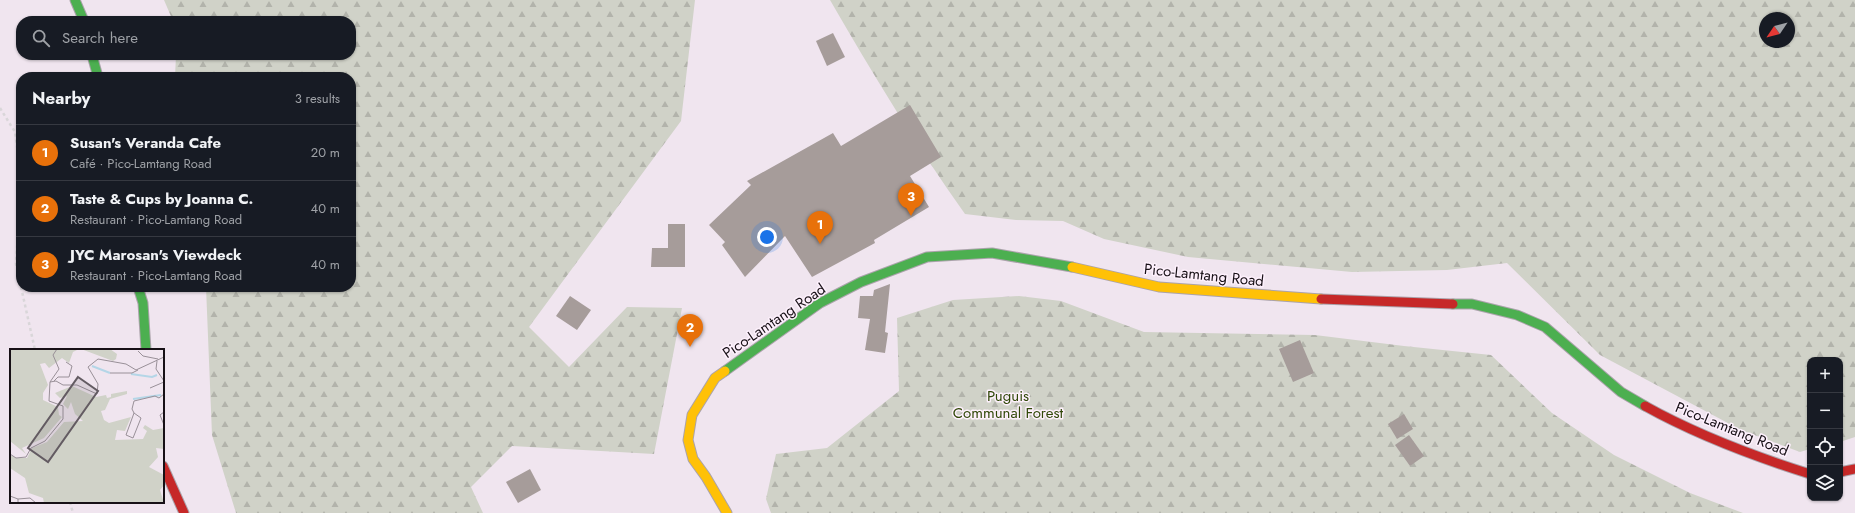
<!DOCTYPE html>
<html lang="en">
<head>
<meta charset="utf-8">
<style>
  :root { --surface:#171b24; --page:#20242c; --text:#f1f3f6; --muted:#9ea1a6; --line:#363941; --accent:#0f766e }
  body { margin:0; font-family:Jost,sans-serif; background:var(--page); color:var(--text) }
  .controls { position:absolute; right:12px; bottom:12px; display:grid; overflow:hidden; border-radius:8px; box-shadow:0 1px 3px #0004 }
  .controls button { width:36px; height:36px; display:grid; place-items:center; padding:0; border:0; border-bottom:1px solid var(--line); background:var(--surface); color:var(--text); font:20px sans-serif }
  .compass { position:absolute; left:1759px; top:12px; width:36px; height:36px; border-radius:50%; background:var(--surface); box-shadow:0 1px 3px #0004; rotate:235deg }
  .you { position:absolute; left:767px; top:237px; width:14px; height:14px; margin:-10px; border:3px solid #fff; border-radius:50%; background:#1a73e8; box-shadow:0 0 0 6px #1a73e833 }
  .badge { display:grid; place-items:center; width:26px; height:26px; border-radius:50%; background:var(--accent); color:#fff; font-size:13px; font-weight:700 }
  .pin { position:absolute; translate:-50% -33px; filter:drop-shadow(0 1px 2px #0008) }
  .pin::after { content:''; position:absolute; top:21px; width:14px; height:12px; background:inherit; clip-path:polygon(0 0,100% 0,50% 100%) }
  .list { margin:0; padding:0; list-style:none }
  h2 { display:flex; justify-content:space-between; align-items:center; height:52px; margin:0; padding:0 16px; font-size:17px }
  h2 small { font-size:13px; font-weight:400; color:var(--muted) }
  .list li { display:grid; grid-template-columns:26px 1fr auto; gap:12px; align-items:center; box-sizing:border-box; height:56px; padding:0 16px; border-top:1px solid var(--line) }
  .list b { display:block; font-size:15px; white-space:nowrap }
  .list p { margin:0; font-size:13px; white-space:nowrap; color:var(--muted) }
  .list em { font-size:13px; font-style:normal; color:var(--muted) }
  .icon { flex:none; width:22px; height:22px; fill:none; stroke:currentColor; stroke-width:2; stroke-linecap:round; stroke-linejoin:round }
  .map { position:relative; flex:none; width:1855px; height:513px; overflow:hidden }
  .search { position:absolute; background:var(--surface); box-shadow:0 1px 3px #0004; left:16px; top:16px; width:340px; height:44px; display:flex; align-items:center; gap:10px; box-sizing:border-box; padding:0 14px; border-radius:16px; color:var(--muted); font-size:15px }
  .panel { position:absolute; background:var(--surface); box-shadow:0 1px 3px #0004; left:16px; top:72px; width:340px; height:220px; border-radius:16px }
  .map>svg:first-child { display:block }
  .forest { fill:url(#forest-firs); fill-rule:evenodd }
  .building { fill:#a69c9a }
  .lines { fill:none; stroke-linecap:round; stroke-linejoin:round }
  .fast-casing { stroke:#aba3ab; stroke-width:11 }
  .slow-casing { stroke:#aba3ab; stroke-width:11 }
  .jam-casing { stroke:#aba3ab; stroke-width:11 }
  .path { stroke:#d9d6d9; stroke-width:2.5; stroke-dasharray:3 3; stroke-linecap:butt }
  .fast { stroke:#4caf50; stroke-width:9 }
  .slow { stroke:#ffc107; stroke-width:9 }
  .jam { stroke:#c62828; stroke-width:9 }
  .labels { text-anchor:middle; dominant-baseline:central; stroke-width:3; stroke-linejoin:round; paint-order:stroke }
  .street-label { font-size:15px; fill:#171016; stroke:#fdf0fc }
  .park-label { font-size:15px; fill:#304808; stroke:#fdf0fc }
  .inset-river { fill:none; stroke:#b4d6e7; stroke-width:2 }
  .inset-road { fill:none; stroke:#999098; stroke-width:1 }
  .view { fill:#635b62; fill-opacity:0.15; stroke:#635b62; stroke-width:2 }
  .inset-edge { fill:none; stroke:#171016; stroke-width:2 }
</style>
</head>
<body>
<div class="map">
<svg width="1855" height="513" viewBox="0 0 1855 513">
  <defs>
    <pattern id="forest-firs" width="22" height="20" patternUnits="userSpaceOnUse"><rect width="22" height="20" fill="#d0d2c8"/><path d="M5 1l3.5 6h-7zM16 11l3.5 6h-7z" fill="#b2b3ab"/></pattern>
  </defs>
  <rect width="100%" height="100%" fill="#f0e5ef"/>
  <!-- forest -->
  <g class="forest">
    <path d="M164,0H695L681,121L529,327L569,367L627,307L682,308L654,454L512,446L471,487L483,513H236L212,435L206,287H351V77H175L176,55H351V21H173Z"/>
    <path d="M830,0H1855V437L1840,442V360H1810V449L1800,452L1741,430L1600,355L1507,263L1447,270L1352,272L1188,257L1104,239L1063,221L1016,220L965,214C916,145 872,73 830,0ZM1765,18H1789V42H1765Z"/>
    <path d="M1019,296L1061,301L1144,332L1315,335L1404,346L1491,355L1552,413L1614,455L1690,493L1743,513H771L766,499L776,454L827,448L899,391L897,318L953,300Z"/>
  </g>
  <!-- building -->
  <g class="building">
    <path d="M833,33L845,57L827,66L816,41Z"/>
    <path d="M910,105L941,157L910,176L929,207L874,240L875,243L812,277L785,236L745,277L722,245L725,242L709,225L751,185L747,181L833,133L841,146Z"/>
    <path d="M668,224H685V267H651L652,248H668Z"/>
    <path d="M890,284L885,332L888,333L885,353L865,350L870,319L858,318L860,296H873L874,290Z"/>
    <path d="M570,296L591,310L577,330L556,316Z"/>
    <path d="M1300,340L1314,373L1293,382L1279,349Z"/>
    <path d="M1404,414L1413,429L1397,439L1388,424Z"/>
    <path d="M1409,435L1424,456L1410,466L1395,445Z"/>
    <path d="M530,469L541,490L518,503L506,482Z"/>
  </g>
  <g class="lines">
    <!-- fast casing -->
    <g class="fast-casing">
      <g id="fast">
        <path d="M75,0L84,21"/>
        <path d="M92,55L98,77"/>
        <path d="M138,287L143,303L146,350"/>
        <path d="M1453,304H1472L1517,315L1545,327L1621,392L1645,406"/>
        <path d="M725,371L820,303L861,282L927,257L992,253L1072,267"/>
      </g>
    </g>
    <!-- slow casing -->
    <g class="slow-casing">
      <g id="slow">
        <path d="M1072,267L1159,287L1321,299"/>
        <path d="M725,371L715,378L692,415L688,440L693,459L706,477L727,513"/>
      </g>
    </g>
    <!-- jam casing -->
    <g class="jam-casing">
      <g id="jam">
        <path d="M1321,299L1453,304"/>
        <path d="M1645,406C1697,435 1753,456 1810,474"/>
        <path d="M163,466L184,513"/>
        <path d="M1840,472L1855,469"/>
      </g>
    </g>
    <!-- path -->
    <g class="path">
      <path d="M0,108L15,132L21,175"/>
      <path d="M21,185L16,264L21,286"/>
      <path d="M21,287L35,350"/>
      <path d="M70,502L73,513"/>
    </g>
    <!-- fast -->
    <use href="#fast" class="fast"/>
    <!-- slow -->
    <use href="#slow" class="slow"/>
    <!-- jam -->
    <use href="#jam" class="jam"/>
  </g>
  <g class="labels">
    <!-- street labels -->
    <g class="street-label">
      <text transform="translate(1204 275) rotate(6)">Pico-Lamtang Road</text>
      <text transform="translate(774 321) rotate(-34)">Pico-Lamtang Road</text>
      <text transform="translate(1732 429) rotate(22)">Pico-Lamtang Road</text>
    </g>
    <!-- park labels -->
    <g class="park-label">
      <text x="1008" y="396">Puguis<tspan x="1008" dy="17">Communal Forest</tspan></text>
    </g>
  </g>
  <!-- overview -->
  <g transform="translate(10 349)">
    <rect width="154" height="154" fill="#f0e5ef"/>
    <path d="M0,0H69L63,3L59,14L52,9L39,19L35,14L30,15L38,36L33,44V51L48,58L49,66L52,68L34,89L12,99L16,105L0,92ZM71,0H100L107,5L106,10L103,12ZM62,37L86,48L96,46L97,49L101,48V45L117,42V45L100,50L95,61L91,62L94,71L99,74L121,68L115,82L107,81L105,91L133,90L137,82L133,79L135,76L143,81L154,79V100L146,99L148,108L139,118L154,126V136L150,141L154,154H34L33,149L19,144L15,129L0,119V106L7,109H17L22,99L37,93L54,73L73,72L65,65L61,53L58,60L53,55L57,47L50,49L45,44Z" fill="#d0d2c8"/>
    <path class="inset-river" d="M82,17L100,24M121,25L142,28L147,26M123,50L151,46"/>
    <path class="inset-road" d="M128,2L133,7L148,10M147,12L146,20L154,32M100,24H122L128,21M44,32L48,28H59L62,17L56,13M40,33L49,20L43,6L47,0M140,39L154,33M154,63L150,66L154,76M124,64L131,69L123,89L116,86L124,64L122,60L124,52L145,47L149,49L154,45M0,105L6,109L16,108L21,99L35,92L53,70V57L39,52L40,33L46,32L53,36H67L87,45L88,35L78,18L88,10L116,15L126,21L154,8M0,147L8,150V154M8,150L20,149L26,154"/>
    <path class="view" d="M68,28L88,42L38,113L18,99Z"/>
    <rect width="154" height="154" class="inset-edge"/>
  </g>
</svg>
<div class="controls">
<button>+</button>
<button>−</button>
<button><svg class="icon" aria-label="locate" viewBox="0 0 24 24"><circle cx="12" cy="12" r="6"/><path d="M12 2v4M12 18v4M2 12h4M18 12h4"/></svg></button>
<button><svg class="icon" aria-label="layers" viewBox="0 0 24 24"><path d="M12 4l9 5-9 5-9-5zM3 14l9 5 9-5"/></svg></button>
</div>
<svg class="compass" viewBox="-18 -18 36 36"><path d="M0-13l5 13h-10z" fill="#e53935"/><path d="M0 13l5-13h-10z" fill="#9ea1a6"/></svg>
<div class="you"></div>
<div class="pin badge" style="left:820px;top:244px;background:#e8710a">1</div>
<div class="pin badge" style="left:690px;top:347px;background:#e8710a">2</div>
<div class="pin badge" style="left:911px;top:216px;background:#e8710a">3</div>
<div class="search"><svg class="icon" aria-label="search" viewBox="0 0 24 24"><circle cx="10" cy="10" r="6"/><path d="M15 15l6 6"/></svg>Search here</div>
<section class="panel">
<h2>Nearby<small>3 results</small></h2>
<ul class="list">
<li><span class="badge" style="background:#e8710a">1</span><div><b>Susan's Veranda Cafe</b><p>Café · Pico-Lamtang Road</p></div><em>20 m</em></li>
<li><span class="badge" style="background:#e8710a">2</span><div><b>Taste &amp; Cups by Joanna C.</b><p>Restaurant · Pico-Lamtang Road</p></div><em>40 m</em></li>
<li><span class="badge" style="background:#e8710a">3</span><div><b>JYC Marosan's Viewdeck</b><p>Restaurant · Pico-Lamtang Road</p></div><em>40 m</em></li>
</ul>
</section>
</div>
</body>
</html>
